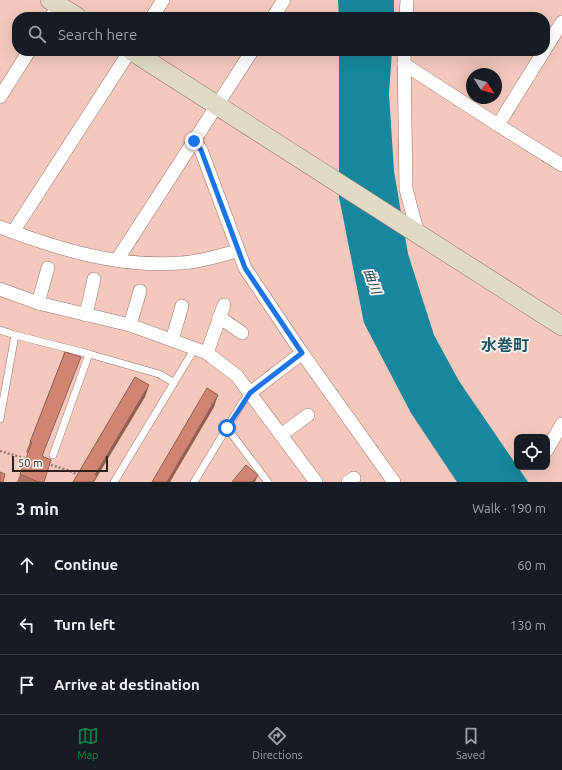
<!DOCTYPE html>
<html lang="en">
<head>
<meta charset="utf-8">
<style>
  :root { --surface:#171b24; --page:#20242c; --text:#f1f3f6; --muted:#9ea1a6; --line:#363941; --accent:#0b8043 }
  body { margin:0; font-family:Ubuntu,"Noto Sans JP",sans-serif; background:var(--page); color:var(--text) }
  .controls { position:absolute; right:12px; bottom:12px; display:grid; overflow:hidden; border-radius:8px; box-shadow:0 4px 16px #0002 }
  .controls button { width:36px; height:36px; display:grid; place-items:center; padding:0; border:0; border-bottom:1px solid var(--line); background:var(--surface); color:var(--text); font:20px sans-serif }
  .compass { position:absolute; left:466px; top:68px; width:36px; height:36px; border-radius:50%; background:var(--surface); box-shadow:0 4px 16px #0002; rotate:126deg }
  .scale { position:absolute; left:12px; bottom:10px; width:96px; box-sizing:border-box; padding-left:4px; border:2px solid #31211d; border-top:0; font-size:11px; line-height:14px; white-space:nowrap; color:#31211d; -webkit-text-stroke:3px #fcf2f0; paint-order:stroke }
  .stop { position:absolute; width:12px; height:12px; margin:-9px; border:3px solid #1a73e8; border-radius:50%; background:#fff }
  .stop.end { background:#1a73e8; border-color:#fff; box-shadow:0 1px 4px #0008 }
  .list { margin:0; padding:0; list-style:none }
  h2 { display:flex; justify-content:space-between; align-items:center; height:52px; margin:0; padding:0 16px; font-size:17px }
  h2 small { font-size:13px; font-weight:400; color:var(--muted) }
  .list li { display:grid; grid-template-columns:26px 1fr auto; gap:12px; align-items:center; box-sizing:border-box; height:60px; padding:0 16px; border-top:1px solid var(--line) }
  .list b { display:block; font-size:15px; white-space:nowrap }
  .list em { font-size:13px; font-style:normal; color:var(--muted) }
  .icon { flex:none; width:22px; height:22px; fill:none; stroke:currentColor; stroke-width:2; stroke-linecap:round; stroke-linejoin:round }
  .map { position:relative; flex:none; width:562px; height:482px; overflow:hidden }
  .search { position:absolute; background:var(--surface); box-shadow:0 4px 16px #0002; left:12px; right:12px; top:12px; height:44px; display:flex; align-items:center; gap:10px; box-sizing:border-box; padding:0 14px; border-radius:16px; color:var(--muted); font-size:15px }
  .sheet { height:232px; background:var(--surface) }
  nav { display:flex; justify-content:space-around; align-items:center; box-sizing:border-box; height:56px; border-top:1px solid var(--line); background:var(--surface); font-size:11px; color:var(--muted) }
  nav a { display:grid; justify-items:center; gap:2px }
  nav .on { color:var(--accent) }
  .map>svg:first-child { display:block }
  .water { fill:#16879c }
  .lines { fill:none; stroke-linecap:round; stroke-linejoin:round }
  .lane-casing { stroke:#997268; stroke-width:8 }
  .street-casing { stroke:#997268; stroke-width:14 }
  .secondary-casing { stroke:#997268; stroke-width:20 }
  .path { stroke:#987972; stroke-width:2.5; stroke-dasharray:2 2; stroke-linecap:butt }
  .lane { stroke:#fff; stroke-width:7 }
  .street { stroke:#fff; stroke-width:13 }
  .secondary { stroke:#e1dac4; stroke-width:19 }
  .wall { fill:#b27262 }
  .shaded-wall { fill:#915d50 }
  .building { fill:#cf8572; stroke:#915d50 }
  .route { stroke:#1a73e8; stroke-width:5 }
  .labels { text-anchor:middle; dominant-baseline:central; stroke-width:3.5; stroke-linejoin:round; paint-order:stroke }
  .water-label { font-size:13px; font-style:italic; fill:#1c4852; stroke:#fcf2f0 }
  .district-label { font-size:16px; font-weight:bold; fill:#1d5561; stroke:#fcf2f0 }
</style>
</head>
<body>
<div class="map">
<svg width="562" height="482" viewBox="0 0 562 482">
  <rect width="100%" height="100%" fill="#f4c8bd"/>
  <!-- water -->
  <g class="water">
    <path d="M338,0H394V17H339Z"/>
    <path d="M339,51H392L389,94L394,171L408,254L434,335L459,381L528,482H457L411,413L364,323L339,197Z"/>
  </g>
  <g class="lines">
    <!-- lane casing -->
    <g class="lane-casing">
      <g id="lane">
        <path d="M0,330L15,335"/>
        <path d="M0,419L15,335L89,354"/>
        <path d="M227,428L268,482"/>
        <path d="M53,455L89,354L159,374L173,382"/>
        <path d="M114,482L195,348"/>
        <path d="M194,482L242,403L250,393"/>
      </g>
    </g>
    <!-- street casing -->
    <g class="street-casing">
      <g id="street">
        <path d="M51,17L58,6"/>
        <path d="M152,17L163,0"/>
        <path d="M273,17L284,0"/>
        <path d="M406,17L407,0"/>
        <path d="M545,49L562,22"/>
        <path d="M404,51L406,189L418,234"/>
        <path d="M544,51L498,125L562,165"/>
        <path d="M404,64L498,125"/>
        <path d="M0,97L29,51"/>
        <path d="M194,141L201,150L245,268L302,353L394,482"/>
        <path d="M0,227C58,249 119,268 181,263C200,262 220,255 238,251"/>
        <path d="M13,232L130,51"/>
        <path d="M117,260L252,51"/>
        <path d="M0,289L38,303L130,325L207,353L237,376L316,482"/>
        <path d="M38,303L48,268"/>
        <path d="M86,315L94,279"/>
        <path d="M219,317L242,333"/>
        <path d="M130,325L140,291"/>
        <path d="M172,340L182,306"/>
        <path d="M207,353L224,305"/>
        <path d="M250,393L302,353"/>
        <path d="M281,435L308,415"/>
        <path d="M547,450L562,424"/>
        <path d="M348,482L354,478"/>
      </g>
    </g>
    <!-- secondary casing -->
    <g class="secondary-casing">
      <g id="secondary">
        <path d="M50,0L77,17"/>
        <path d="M132,51L562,326"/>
      </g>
    </g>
    <!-- path -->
    <g class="path">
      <path d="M0,451L27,459"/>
      <path d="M51,465L70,471L80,476"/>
    </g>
    <!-- lane -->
    <use href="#lane" class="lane"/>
    <!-- street -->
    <use href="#street" class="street"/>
    <!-- secondary -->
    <use href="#secondary" class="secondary"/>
  </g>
  <!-- wall -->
  <path class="wall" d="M65,352L42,456L44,482H17L28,453L26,452L30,442Z"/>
  <!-- shaded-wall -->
  <g class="shaded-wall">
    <path d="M149,385L145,397L94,482H93L95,475Z"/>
    <path d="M218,395L214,407L170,482H167Z"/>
    <path d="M258,475L255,482H252Z"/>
  </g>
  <!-- building -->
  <g class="building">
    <path d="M65,352L81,357L42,456L51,460L44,482H38L20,474L32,442H30Z"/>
    <path d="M135,377L149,385L95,475L97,476L93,482H73Z"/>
    <path d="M207,388L218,395L167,482H152Z"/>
    <path d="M246,465L258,475L252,482H232Z"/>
    <path d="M0,472L5,474L3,482H0Z"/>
  </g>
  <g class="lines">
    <!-- route -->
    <path class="route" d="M194,141L201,150L245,268L302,353L250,393L227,428"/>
  </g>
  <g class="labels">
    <!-- water labels -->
    <g class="water-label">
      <text transform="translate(373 281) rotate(70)">曲川</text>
    </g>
    <!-- district labels -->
    <g class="district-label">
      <text x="505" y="345">水巻町</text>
    </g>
  </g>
</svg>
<div class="controls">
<button><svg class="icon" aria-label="locate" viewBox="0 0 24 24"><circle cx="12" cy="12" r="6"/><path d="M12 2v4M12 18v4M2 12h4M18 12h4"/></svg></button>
</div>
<svg class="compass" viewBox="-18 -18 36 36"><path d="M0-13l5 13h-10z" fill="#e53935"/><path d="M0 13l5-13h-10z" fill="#9ea1a6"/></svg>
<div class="scale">50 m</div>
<div class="stop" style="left:227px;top:428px"></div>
<div class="stop end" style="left:194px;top:141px"></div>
<div class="search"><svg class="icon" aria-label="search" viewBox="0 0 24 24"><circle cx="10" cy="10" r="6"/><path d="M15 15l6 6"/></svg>Search here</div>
</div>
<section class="sheet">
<h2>3 min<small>Walk · 190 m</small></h2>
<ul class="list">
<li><svg class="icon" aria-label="ahead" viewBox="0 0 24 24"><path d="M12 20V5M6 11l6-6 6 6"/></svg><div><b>Continue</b></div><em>60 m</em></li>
<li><svg class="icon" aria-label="left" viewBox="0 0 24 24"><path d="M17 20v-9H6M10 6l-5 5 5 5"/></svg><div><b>Turn left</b></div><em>130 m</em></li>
<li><svg class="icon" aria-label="arrive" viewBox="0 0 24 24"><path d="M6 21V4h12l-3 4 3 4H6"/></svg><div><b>Arrive at destination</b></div></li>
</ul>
</section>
<nav>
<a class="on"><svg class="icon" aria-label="map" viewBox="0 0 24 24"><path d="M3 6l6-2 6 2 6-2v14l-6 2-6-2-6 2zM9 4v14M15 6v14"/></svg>Map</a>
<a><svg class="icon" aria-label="directions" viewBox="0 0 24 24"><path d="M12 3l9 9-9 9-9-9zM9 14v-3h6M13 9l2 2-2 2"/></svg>Directions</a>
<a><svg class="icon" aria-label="saved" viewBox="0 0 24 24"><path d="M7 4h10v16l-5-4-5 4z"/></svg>Saved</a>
</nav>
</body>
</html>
